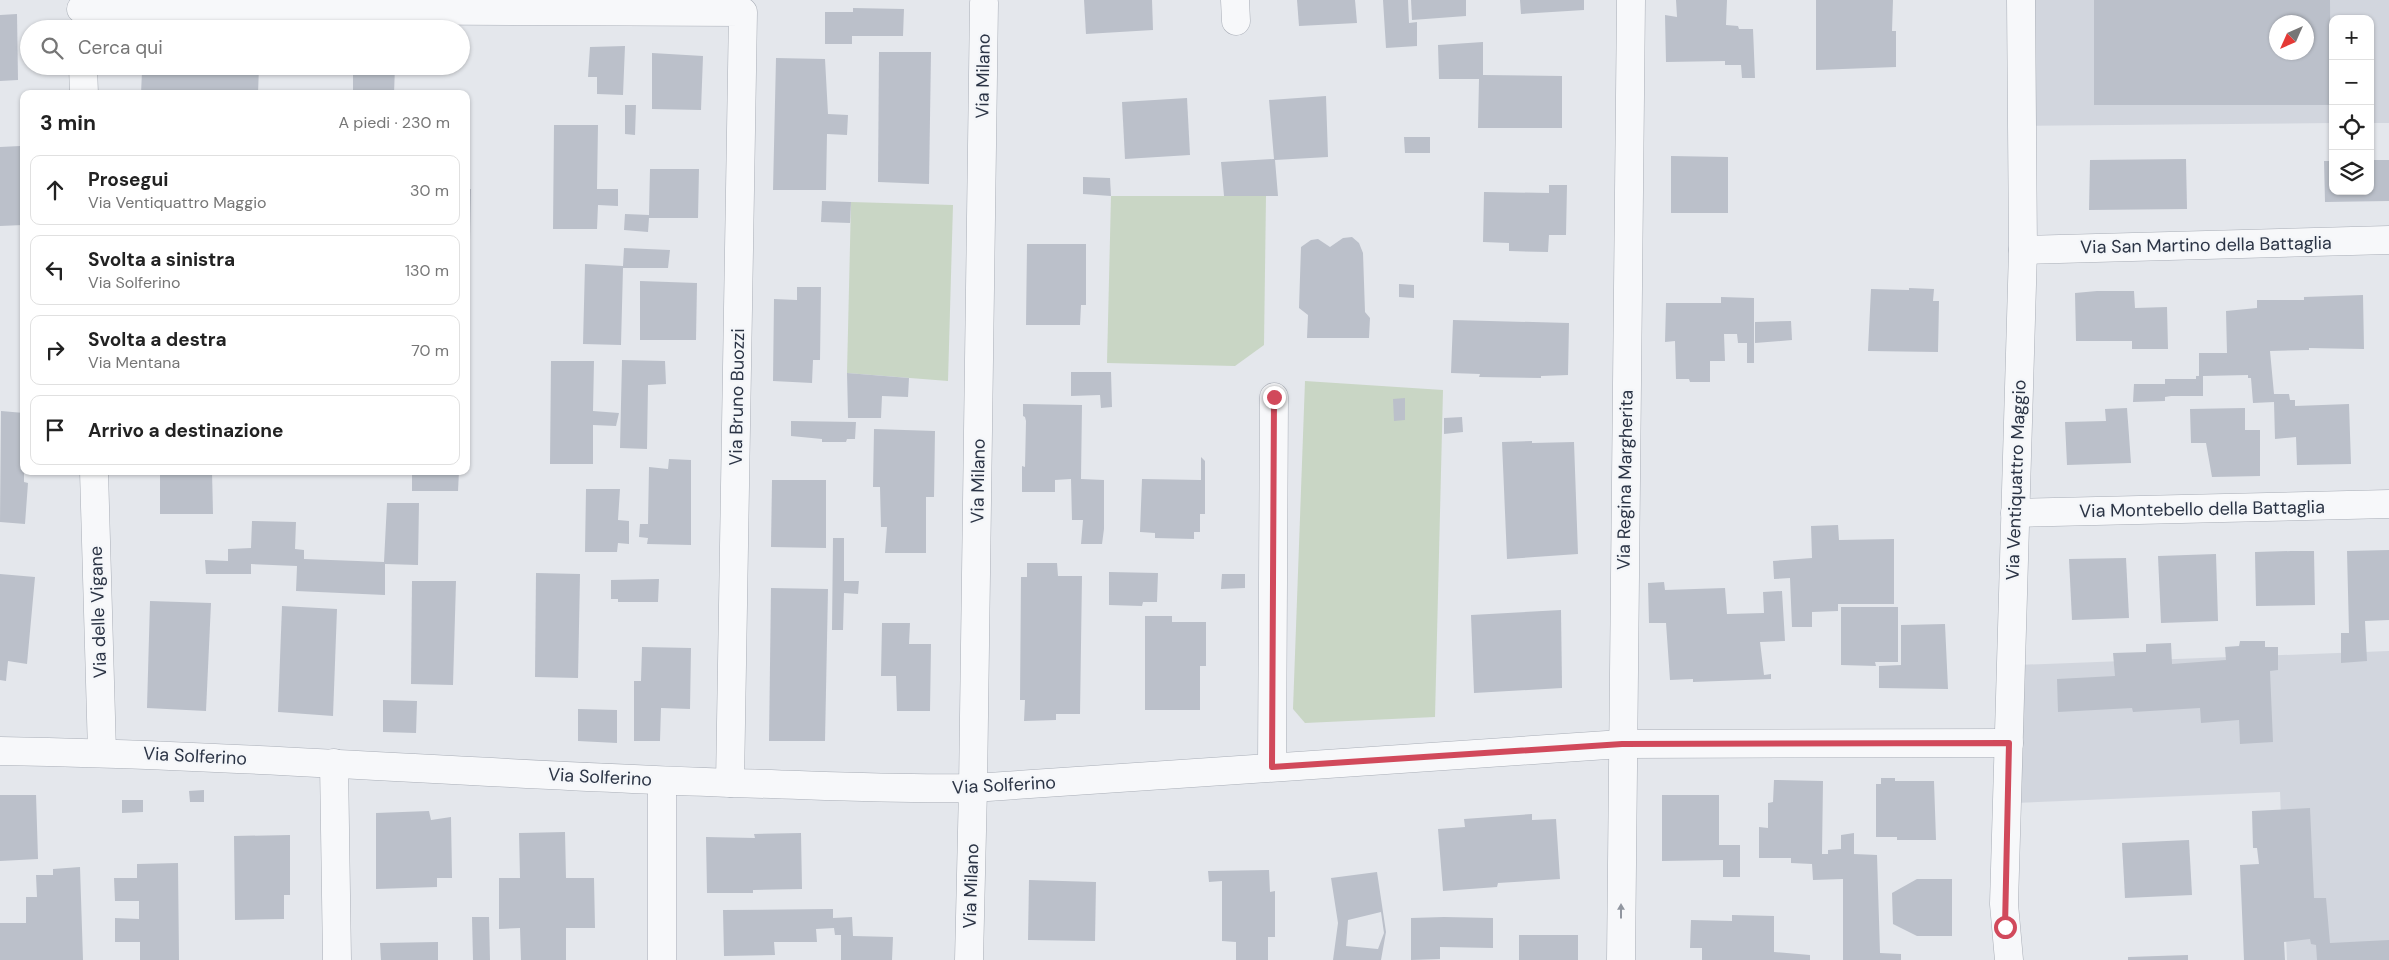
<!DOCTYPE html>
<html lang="it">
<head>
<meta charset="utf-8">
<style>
  :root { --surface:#fff; --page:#f2f2f2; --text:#222; --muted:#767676; --line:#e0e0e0 }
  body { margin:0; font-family:"DM Sans",sans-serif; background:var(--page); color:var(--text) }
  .controls { position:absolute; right:15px; top:15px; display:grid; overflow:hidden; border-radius:10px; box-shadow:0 1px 4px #0004 }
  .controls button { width:45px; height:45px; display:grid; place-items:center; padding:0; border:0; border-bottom:1px solid var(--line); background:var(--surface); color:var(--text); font:25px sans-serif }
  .compass { position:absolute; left:2269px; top:15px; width:45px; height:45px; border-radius:50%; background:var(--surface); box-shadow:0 1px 4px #0004; rotate:225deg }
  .stop { position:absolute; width:15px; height:15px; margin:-11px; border:4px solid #d1495b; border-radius:50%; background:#fff }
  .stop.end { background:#d1495b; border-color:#fff; box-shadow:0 1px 5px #0008 }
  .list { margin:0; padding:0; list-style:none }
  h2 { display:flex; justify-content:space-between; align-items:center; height:65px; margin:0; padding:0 20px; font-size:21px }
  h2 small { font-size:16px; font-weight:400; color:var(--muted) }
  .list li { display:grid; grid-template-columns:32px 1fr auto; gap:15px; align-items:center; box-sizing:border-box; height:70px; margin:0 10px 10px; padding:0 10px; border:1px solid var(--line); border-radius:10px }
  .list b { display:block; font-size:19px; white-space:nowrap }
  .list p { margin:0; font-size:16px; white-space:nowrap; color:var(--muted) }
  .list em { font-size:16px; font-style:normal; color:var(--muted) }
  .icon { flex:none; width:28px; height:28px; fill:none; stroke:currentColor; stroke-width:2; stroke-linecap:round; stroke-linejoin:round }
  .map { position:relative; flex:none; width:2389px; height:960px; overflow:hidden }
  .search { position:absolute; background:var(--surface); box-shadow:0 1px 4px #0004; left:20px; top:20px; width:450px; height:55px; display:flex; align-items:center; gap:12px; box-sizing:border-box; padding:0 18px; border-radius:28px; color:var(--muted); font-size:19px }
  .panel { position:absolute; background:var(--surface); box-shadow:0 1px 4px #0004; left:20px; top:90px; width:450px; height:385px; border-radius:10px }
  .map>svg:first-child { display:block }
  .built { fill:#d2d6de; fill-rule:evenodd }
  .green { fill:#c9d6c5 }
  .building { fill:#bbc0ca; fill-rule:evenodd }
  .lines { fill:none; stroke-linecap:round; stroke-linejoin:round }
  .minor-casing { stroke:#a9aeb7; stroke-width:29 }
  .minor { stroke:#f7f8fa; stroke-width:28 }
  .oneway { fill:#9196a0 }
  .route { stroke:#d1495b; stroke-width:6 }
  .labels { text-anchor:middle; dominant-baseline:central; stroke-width:4.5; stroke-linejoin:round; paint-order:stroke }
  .street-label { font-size:18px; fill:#2b3445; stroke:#f4f6f9 }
</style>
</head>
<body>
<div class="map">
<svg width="2389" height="960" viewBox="0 0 2389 960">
  <rect width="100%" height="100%" fill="#e4e7ec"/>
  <!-- built -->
  <g class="built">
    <path d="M2013,0H2389V123H2370V19H2333V123L2014,126ZM2276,22H2306V52H2276Z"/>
    <path d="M2389,651V960H2287L2280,792L2013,803L2017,665Z"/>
  </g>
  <!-- green -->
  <g class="green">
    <path d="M1111,196H1266L1264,345L1235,366L1107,363Z"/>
    <path d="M851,202L953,205L948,381L847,373Z"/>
    <path d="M1305,381L1443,390L1435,717L1305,723L1293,709Z"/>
  </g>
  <!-- building -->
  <g class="building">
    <path d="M1084,0H1152L1153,30L1086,34Z"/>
    <path d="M1297,0H1355L1357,23L1299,26Z"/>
    <path d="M1383,0H1408L1409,23L1417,22V46L1386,48Z"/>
    <path d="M1411,0H1466V16L1412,20Z"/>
    <path d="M1520,0H1584V10L1521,14Z"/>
    <path d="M1676,0H1727L1726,25L1738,26L1739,29H1753L1755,78H1742L1741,65H1725V61L1666,62L1665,15L1677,17Z"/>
    <path d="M1816,0H1893L1892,31H1896V67L1816,70Z"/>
    <path d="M2094,0H2330L2331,105H2094ZM2276,22H2306V52H2276Z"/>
    <path d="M853,8L904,9L903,36H852V44H825V12H853Z"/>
    <path d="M17,14L18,80L0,81V15Z"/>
    <path d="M1483,42V75L1562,76V128H1478L1479,79H1439L1438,45Z"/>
    <path d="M625,46L623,95L597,94V77H588L590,47Z"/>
    <path d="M879,52H931L929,184L878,182Z"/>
    <path d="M652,53L703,56L701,110L652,109Z"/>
    <path d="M776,58L825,59L828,114L848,115L847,135L827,134L826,190H773Z"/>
    <path d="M259,66L258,94H141L142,71H185V67L191,66Z"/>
    <path d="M353,66H395L394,94H353Z"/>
    <path d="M1326,96L1328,157L1275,160L1278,196H1224L1221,162L1274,159L1269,100Z"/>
    <path d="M1187,98L1190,155L1125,159L1122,102Z"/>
    <path d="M625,105H636L635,135L625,134Z"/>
    <path d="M554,125H598L597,189H618V206L598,205L597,229H553Z"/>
    <path d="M1404,137H1430V153H1405Z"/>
    <path d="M20,146L24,185V188H21L23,225L0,226V147Z"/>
    <path d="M1671,156L1728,157V213H1671Z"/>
    <path d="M2186,159L2187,209L2089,210L2090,160Z"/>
    <path d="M2370,160H2389V201L2325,202L2324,161H2333V191H2370Z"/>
    <path d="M650,169H699L698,218H649L648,232L624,230L625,214L649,215Z"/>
    <path d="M1083,177L1110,178L1111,196L1083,194Z"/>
    <path d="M1549,185H1567L1566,235H1549L1548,252L1509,251V243L1483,242L1484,192L1549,193Z"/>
    <path d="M466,189H471L469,292H466Z"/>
    <path d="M822,201L851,202L850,223L821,222Z"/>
    <path d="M1352,237L1359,243L1363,253L1365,312L1370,318L1369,338H1307L1308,315L1299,308L1301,247L1311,240L1318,239L1330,247L1343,238Z"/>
    <path d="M1027,244H1086V305H1081L1080,325H1026Z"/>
    <path d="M624,248L670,250L668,268H623L621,345L583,344L585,264L623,266Z"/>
    <path d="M640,281L697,283L696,340H640Z"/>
    <path d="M1399,284L1414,285V298L1399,297Z"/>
    <path d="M797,287H821L820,360H813L812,383L773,381L774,299L797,300Z"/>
    <path d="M1909,288L1934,289L1933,301H1939L1938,352L1868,351L1871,289L1909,290Z"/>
    <path d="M2097,291H2134L2135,308L2167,307L2168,349H2132V341H2076L2075,293Z"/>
    <path d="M2363,295L2364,349L2309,348V350L2270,351L2274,394H2289L2290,400H2295V406L2349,404L2351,464L2297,465L2296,437L2275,439L2274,402L2253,403L2251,378H2248V375L2203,376V396H2171L2165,397V401L2133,402L2134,384H2165V379H2196V376H2199V353H2227L2226,311L2257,308V300H2304V297Z"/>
    <path d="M1721,297L1754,298V363H1747V343H1738L1737,334H1724L1725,361H1710V382H1690L1689,379H1676L1675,341L1665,342L1666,303H1721Z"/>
    <path d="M1453,320L1569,323L1568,375L1541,376V378L1479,377L1480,374L1451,373Z"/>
    <path d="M1791,321L1792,340L1755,343V322Z"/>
    <path d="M622,360L665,361L666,384L648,385L647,449L620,448Z"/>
    <path d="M551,361H594L593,411L619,413L616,426L593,425V464H550Z"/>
    <path d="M1071,372H1111L1112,407L1101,408L1100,395L1071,396Z"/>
    <path d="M847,373L909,378L908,397L882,396L881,418H848Z"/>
    <path d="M1405,398V420L1394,421L1393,399Z"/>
    <path d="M1023,404L1082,405L1081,479L1104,480V529L1102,544H1081L1083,520H1072L1071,479L1055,480V492H1022V466L1025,467L1026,421L1025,417L1023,416Z"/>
    <path d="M2127,408L2131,463L2067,465L2065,422L2106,421L2105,409Z"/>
    <path d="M2245,408V430H2260V476L2212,477L2206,443H2191L2190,409Z"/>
    <path d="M1,411L24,413V482L28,483L25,524L0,522Z"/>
    <path d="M1462,417L1463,432L1444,434V418Z"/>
    <path d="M791,421L856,422L855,439H847L846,442H822V439L791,436Z"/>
    <path d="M874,429L935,431L934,497H926V553H885L887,527H881L880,487H873Z"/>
    <path d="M1532,441V443L1574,442L1578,554L1507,559L1502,442Z"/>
    <path d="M1201,457L1205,461V514H1200V532H1194V539L1155,538V533L1140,532L1142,479L1201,480Z"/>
    <path d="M669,459L691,460V545L647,544L648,538L639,537L640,524H648L649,467L668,469Z"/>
    <path d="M160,471H212L213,514H160Z"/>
    <path d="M412,471H459L458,491H412Z"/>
    <path d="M772,480H826V548L771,547Z"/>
    <path d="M586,489H620L618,520L629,521V544L618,543L617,552H585Z"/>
    <path d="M387,503H419L418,565L385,564V595L296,591L297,566L251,564V574H206L205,560L228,561V549L251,548L252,521L296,522L295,549L304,550V559L384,562Z"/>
    <path d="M1838,525L1839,540L1894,539V604H1838V611L1812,612V627H1792L1790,578L1774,579L1773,561L1812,558L1811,526Z"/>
    <path d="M833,538H844V581H859L858,594L844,593L843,630H832Z"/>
    <path d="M2389,550V620L2365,621L2367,661L2341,663V633H2349L2347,551Z"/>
    <path d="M2291,551H2314L2315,605L2256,606L2255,552Z"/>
    <path d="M2216,554L2218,621L2161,623L2158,556Z"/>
    <path d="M2126,558L2129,618L2072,620L2069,559Z"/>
    <path d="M1027,563H1057L1058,576H1082L1080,714H1056V720L1024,721L1025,700H1020L1021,577H1027Z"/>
    <path d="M1109,572L1158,573L1157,602H1143L1142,606L1109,605Z"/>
    <path d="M536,573L580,574L578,678L535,677Z"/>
    <path d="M0,574L35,577L27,664L8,661L6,681L0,680Z"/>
    <path d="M1222,574H1245V588L1221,589Z"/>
    <path d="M659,579L658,602H618V599H611V580Z"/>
    <path d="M412,581H456L453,685L411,684Z"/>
    <path d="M1664,582L1665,590L1725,588L1727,614L1764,613L1763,592L1782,591L1785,641L1760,642L1764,675L1771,674V679L1693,682V679L1670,680L1666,623H1649L1648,583Z"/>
    <path d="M771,588L828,589L825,741H769Z"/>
    <path d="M150,601L211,603L206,711L147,708Z"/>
    <path d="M282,606L337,609L333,716L278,712Z"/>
    <path d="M1841,607H1898V662H1875L1876,666L1841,665Z"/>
    <path d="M1561,610L1562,688L1474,693L1471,615Z"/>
    <path d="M1145,616H1172V622H1206V666H1200V710H1145Z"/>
    <path d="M882,623H910L909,644H931L930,711H897L896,676H881Z"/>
    <path d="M1945,624L1948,689L1879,688V666L1901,665V625Z"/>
    <path d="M2240,641H2265V647H2278V670L2270,671L2273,742L2240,744L2239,720L2201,723L2200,708L2133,712L2132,708L2058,712L2057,679L2115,676L2113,653L2146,652V644L2171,643L2172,664L2226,660L2225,647L2239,646Z"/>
    <path d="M642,647L691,648L690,709L661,708L660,741H634V681H641Z"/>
    <path d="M383,700L417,701L416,733L383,732Z"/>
    <path d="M578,709L617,710V743L578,741Z"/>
    <path d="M1881,778H1895V781H1934L1936,840H1897V837H1876V784H1881Z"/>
    <path d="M1774,780L1823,781L1822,854H1828V850L1841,849V835L1854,833V854L1877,855L1880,953L1901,954V960H1843V879L1813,880L1812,864L1791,863V858H1759V827L1768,828V803L1773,802Z"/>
    <path d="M204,790V802H190L189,791Z"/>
    <path d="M0,795H36L38,859L0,861Z"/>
    <path d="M1662,795H1719V845H1740V877H1723V860L1662,861Z"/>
    <path d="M122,800H143V812L122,813Z"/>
    <path d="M2310,808L2314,898H2326L2330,943L2389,940V960H2317L2316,945L2311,944L2310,939L2284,942L2285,960H2244L2240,865L2259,864L2257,848H2253L2252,811Z"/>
    <path d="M429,811L431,820L451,817L452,878H437V887L376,889V813Z"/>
    <path d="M1532,814V820L1556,819L1560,879L1498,883L1497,887L1443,891L1438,829L1465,827L1464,819Z"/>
    <path d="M565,832L566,878H594L595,928H566V960H521L520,928L499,929V878H520L519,833Z"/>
    <path d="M801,833L802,889L753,890V893H707L706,837L755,838L754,834Z"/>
    <path d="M290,835V895H284V919L235,920L234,836Z"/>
    <path d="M2189,840L2192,895L2125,898L2122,843Z"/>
    <path d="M178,863L179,960H140V942H115V918L139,919V901H115L114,878H137V864Z"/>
    <path d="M80,867L83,960H0V923H26V897H37L36,875H53V869Z"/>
    <path d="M1269,870L1270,892L1275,891V937H1268V960H1236V942L1222,941V881L1209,882L1208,871Z"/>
    <path d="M1377,872L1386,932L1381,960H1333L1338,923L1331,878ZM1381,912L1384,933L1378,949L1346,946L1348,920Z"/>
    <path d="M1917,879H1952V936H1917L1893,924L1892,893Z"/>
    <path d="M1029,880L1096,882L1095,941L1028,940Z"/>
    <path d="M833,909V918L852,917L853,936L893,937L892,960H841V935H835L834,928L816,929L817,942H774L775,955L724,956L723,910Z"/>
    <path d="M1732,915L1774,916V952L1810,955V960H1702V948H1690L1691,920L1732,921Z"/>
    <path d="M472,917H489L490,960H473Z"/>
    <path d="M1444,917L1493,918V948L1440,947V959L1411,960V918Z"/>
    <rect x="1519" y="935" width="59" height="25"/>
    <path d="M438,942V960H381L380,943Z"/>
    <path d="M2188,955V960H2128V957Z"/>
  </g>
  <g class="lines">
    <!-- minor casing -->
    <g class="minor-casing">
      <g id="minor">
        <path d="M1235,0L1236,21"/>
        <path d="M81,9L743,12L730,783"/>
        <path d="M83,66L84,94"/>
        <path d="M2023,250L2389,240"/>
        <path d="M94,471L102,752"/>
        <path d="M2015,513L2389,504"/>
        <path d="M0,751C245,755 489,775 734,783C813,785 893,790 973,788L1622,744L2009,743"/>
        <path d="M334,763L337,960"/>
        <path d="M1272,767L1274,397"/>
        <path d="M662,781V960"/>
        <path d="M969,960L973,788L984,3"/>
        <path d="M1621,960L1631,0"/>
        <path d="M2009,960L2004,904L2023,250L2021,0"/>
      </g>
    </g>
    <!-- minor -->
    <use href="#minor" class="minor"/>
  </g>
  <!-- one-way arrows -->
  <defs><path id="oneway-solid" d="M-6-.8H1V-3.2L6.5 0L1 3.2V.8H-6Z" transform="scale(1.25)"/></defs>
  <use class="oneway" href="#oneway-solid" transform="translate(1621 911) rotate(-90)"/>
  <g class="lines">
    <!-- route -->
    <path class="route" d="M1274,397L1272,767L1622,744L2009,743L2005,927"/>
  </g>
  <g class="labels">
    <!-- street labels -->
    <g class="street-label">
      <text transform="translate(983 76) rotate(-89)">Via Milano</text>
      <text transform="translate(2206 245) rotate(-1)">Via San Martino della Battaglia</text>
      <text transform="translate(737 397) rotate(-89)">Via Bruno Buozzi</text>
      <text transform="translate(1625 480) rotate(-89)">Via Regina Margherita</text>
      <text transform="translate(2016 480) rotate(-88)">Via Ventiquattro Maggio</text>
      <text transform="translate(978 481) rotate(-89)">Via Milano</text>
      <text transform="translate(2202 509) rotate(-1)">Via Montebello della Battaglia</text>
      <text transform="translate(98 612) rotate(-92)">Via delle Vigane</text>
      <text transform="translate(195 756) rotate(3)">Via Solferino</text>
      <text transform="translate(600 777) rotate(3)">Via Solferino</text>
      <text transform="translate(1004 785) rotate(-3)">Via Solferino</text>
      <text transform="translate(971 886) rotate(-88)">Via Milano</text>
    </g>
  </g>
</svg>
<div class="controls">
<button>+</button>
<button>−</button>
<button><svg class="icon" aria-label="locate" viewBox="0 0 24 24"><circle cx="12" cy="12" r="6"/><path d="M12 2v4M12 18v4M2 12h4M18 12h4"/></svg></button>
<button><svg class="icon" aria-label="layers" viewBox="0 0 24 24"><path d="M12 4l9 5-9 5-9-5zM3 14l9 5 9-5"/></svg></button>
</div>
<svg class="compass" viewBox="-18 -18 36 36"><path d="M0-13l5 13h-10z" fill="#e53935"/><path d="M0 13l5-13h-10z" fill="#767676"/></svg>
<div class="stop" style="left:2005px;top:927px"></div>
<div class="stop end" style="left:1274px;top:397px"></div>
<div class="search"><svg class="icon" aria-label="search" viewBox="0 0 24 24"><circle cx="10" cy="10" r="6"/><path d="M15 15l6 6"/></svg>Cerca qui</div>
<section class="panel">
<h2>3 min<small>A piedi · 230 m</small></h2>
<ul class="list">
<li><svg class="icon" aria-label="ahead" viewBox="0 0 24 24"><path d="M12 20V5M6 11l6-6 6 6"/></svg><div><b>Prosegui</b><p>Via Ventiquattro Maggio</p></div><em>30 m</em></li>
<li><svg class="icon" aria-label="left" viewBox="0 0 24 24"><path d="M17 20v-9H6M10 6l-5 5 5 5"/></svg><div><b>Svolta a sinistra</b><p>Via Solferino</p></div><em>130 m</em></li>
<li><svg class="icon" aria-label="right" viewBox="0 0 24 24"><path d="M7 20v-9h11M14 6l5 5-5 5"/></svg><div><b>Svolta a destra</b><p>Via Mentana</p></div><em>70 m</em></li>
<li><svg class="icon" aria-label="arrive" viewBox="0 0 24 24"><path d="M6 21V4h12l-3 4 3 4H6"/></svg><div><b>Arrivo a destinazione</b></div></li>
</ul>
</section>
</div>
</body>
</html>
